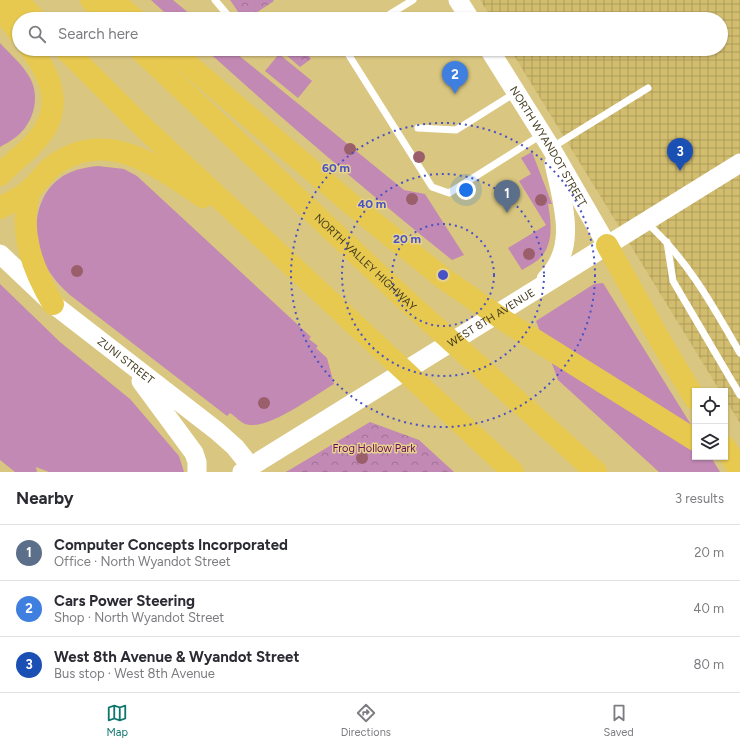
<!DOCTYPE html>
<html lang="en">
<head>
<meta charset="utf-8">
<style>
  :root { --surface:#fff; --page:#f2f2f3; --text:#2b2b33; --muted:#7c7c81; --line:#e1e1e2; --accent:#0f766e }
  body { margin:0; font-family:Figtree,sans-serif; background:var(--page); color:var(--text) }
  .controls { position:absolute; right:12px; bottom:12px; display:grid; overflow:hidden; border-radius:0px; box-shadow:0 1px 3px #0004 }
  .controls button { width:36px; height:36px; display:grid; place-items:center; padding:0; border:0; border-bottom:1px solid var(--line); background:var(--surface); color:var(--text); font:20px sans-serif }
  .you { position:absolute; left:466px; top:190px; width:14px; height:14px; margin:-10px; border:3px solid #fff; border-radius:50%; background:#1a73e8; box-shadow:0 0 0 6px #1a73e833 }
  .badge { display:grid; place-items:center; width:26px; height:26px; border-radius:50%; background:var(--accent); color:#fff; font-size:13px; font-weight:700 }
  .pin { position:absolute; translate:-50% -33px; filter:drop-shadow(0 1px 2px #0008) }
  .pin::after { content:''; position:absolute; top:21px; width:14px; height:12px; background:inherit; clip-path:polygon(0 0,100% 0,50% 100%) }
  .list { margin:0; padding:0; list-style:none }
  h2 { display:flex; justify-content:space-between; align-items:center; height:52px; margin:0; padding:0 16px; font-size:17px }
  h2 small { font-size:13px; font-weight:400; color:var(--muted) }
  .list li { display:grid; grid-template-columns:26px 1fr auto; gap:12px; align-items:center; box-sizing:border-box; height:56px; padding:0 16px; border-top:1px solid var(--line) }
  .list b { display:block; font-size:15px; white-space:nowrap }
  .list p { margin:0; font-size:13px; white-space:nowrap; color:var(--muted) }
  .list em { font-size:13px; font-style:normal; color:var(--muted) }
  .icon { flex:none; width:22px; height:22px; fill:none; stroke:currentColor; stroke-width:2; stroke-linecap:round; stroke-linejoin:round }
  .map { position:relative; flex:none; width:740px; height:472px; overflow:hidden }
  .search { position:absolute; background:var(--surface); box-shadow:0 1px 3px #0004; left:12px; right:12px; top:12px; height:44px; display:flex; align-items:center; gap:10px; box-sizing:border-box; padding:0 14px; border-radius:22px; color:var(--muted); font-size:15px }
  .sheet { height:220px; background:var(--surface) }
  nav { display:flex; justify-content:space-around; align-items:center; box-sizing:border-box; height:56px; border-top:1px solid var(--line); background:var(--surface); font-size:11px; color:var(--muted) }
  nav a { display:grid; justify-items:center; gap:2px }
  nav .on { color:var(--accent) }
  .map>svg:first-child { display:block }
  .industrial { fill:url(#industrial-grid) }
  .grass { fill:#c289b5 }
  .forest { fill:url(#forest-crowns) }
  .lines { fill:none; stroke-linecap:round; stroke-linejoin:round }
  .service { stroke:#fff; stroke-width:7 }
  .secondary { stroke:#fff; stroke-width:19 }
  .motorway { stroke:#e7c950; stroke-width:22 }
  .tree { fill:#9b5f6c }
  .ring { fill:none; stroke:#4951c7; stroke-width:2; stroke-dasharray:2 4 }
  .labels { text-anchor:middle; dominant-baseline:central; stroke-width:3; stroke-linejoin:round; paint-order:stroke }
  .street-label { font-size:11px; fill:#433b1e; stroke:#e6d38d }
  .park-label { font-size:11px; fill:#690b5c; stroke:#e6d38d }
  .centre { fill:#4951c7; stroke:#e6d38d; stroke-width:2 }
  .ring-label { font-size:12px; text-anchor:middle; font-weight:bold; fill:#4951c7; stroke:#e6d38d; stroke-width:3; stroke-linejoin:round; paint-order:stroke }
</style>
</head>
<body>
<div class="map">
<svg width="740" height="472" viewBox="0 0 740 472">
  <defs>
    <pattern id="industrial-grid" width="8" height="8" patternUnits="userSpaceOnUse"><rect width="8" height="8" fill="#d2bd6f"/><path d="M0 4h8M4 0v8" fill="none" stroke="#ac9b5b"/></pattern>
    <pattern id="forest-crowns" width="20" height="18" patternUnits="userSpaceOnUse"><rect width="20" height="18" fill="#c289b5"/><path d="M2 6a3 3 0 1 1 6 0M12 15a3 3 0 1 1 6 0" fill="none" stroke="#9f7193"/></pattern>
  </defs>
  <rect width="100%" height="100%" fill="#d9c680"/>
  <!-- industrial -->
  <path class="industrial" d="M480,0H740V423L725,399V391H720L510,49H721V19H492Z"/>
  <!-- grass -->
  <g class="grass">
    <path d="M151,0H173L196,19H172Z"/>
    <path d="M0,43C10,54 23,65 30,78C41,98 33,124 16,137C11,141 5,144 0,147Z"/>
    <path d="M205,49H231L404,190L425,194L464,255L452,260C367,192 286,122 205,49Z"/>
    <path d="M279,54L312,81L298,98L265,71Z"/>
    <path d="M532,152L552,204H548C551,221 554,243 541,257C537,262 528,266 522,270L508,248L546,225L519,181L531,174L521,158Z"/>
    <path d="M98,166L124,169L137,176L311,337L309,339L318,346L316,348L327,358L334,384C315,395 266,432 245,424C240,422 235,416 230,413L227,416L70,295C60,286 51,276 45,264C28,232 36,186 71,172C80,168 89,167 98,166Z"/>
    <path d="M603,283L695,431V457H711L720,472H659L558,380L536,321L594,284Z"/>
    <path d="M0,284L60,342L130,399L179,456L184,472H49L36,467L37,472H15L0,460Z"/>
  </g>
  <!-- forest -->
  <g class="forest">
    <path d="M230,0H273L274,1L247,19H243Z"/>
    <path d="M279,49H305L311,59L300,67Z"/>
    <path d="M370,422L419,440L454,472H286Z"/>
  </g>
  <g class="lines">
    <!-- service -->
    <g class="service">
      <path d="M215,0L231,19"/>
      <path d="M382,19L413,0"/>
      <path d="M345,49L432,187L449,193L541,135"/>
      <path d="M418,128L456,130L515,93"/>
      <path d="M551,148L648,88"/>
      <path d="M647,223C687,259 713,306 740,353"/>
      <path d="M667,242L673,281L740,395"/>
    </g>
    <!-- secondary -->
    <g class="secondary">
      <path d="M458,0L470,19"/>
      <path id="s1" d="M489,49L551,148L607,245"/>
      <path id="s2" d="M0,254L53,304L217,431L235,447L251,467"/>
      <path d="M546,279C579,247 562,202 554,163"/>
      <path d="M141,381L194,453L197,462V472"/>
      <path id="s3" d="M242,472L740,163"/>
    </g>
    <!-- motorway -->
    <g class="motorway">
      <path d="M17,0L35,19"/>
      <path d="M91,0L109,19"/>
      <path d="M112,0L135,19"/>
      <path d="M0,7L19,33"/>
      <path d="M65,49L139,123L513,472"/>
      <path id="s4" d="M139,49L407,301L596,472"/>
      <path d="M170,49L351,204L443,278L505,321L695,440"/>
      <path d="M0,175C11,163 25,154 36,141C64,110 53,79 31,49"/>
      <path d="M30,189C18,231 32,268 53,304"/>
      <path d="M0,208C10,202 23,197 31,189C40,180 46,170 57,163C109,128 160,168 203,197"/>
      <path d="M607,245L660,340L695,399"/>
      <path d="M725,447L740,471"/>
    </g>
  </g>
  <!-- trees -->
  <g class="tree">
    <circle cx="350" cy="149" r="6"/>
    <circle cx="419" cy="157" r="6"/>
    <circle cx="412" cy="199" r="6"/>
    <circle cx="541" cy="200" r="6"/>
    <circle cx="529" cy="254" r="6"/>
    <circle cx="77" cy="271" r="6"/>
    <circle cx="264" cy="403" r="6"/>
    <circle cx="362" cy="458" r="6"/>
  </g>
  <!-- distance rings -->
  <g class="ring">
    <circle cx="443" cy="275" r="51"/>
    <circle cx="443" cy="275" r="101"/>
    <circle cx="443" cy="275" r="152"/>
  </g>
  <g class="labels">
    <!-- street labels -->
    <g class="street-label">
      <text stroke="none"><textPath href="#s1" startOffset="114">NORTH WYANDOT STREET</textPath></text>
      <text stroke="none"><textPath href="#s4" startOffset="311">NORTH VALLEY HIGHWAY</textPath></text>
      <text stroke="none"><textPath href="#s3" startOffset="293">WEST 8TH AVENUE</textPath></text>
      <text stroke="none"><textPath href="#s2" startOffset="165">ZUNI STREET</textPath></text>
    </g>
    <!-- park labels -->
    <g class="park-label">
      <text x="374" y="448">Frog Hollow Park</text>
    </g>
  </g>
  <circle cx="443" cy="275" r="6" class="centre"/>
  <g class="ring-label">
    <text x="336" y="172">60 m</text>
    <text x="372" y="208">40 m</text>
    <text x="407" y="243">20 m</text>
  </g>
</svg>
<div class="controls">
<button><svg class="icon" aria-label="locate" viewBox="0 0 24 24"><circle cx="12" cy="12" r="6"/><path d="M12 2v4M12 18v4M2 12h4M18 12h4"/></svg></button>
<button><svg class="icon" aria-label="layers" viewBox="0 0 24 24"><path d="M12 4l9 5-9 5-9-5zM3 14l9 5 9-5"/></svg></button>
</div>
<div class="you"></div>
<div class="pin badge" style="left:507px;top:213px;background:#5c6f8a">1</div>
<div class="pin badge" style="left:455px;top:94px;background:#3f7fe0">2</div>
<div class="pin badge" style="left:680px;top:171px;background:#1a4fb4">3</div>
<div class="search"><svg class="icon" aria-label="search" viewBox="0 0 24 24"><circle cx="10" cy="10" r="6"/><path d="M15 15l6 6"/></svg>Search here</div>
</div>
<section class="sheet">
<h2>Nearby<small>3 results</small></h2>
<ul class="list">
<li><span class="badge" style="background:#5c6f8a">1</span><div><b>Computer Concepts Incorporated</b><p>Office · North Wyandot Street</p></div><em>20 m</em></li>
<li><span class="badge" style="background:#3f7fe0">2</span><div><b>Cars Power Steering</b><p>Shop · North Wyandot Street</p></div><em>40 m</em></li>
<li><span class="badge" style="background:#1a4fb4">3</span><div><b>West 8th Avenue &amp; Wyandot Street</b><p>Bus stop · West 8th Avenue</p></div><em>80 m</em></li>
</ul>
</section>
<nav>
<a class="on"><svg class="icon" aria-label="map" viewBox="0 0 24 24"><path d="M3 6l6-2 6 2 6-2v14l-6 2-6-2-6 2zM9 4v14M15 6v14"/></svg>Map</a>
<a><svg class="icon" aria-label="directions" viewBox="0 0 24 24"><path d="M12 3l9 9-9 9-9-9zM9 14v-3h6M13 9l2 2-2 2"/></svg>Directions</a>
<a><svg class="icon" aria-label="saved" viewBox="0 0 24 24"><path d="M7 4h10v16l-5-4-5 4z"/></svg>Saved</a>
</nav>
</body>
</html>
